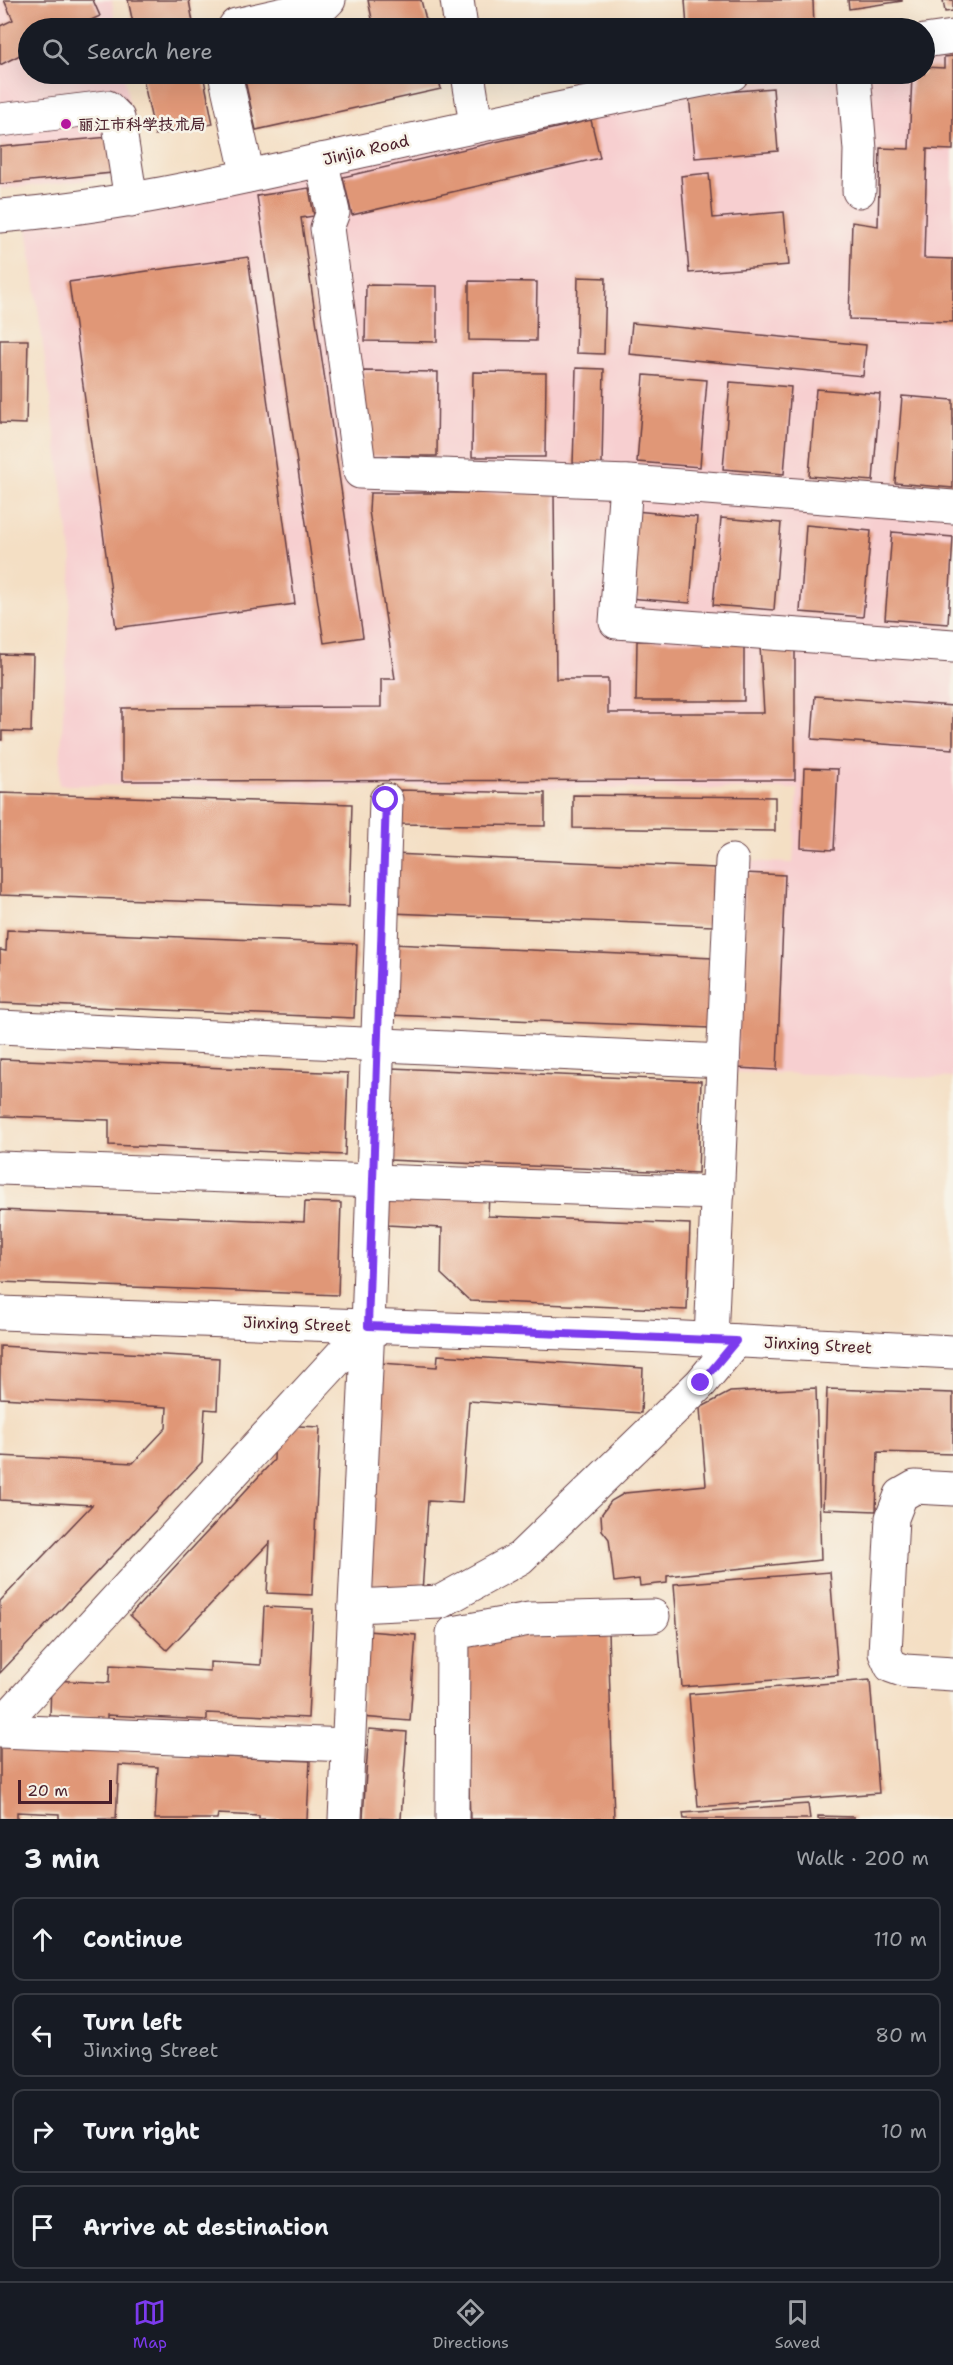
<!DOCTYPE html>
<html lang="en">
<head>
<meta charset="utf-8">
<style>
  :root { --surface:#171b24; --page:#242831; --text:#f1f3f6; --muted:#9ea1a6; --line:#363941; --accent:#7c3aed }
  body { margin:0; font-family:"Shantell Sans","LXGW WenKai TC",sans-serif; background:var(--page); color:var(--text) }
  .scale { position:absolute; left:18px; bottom:15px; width:94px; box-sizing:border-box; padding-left:6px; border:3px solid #4a1f2b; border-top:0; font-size:16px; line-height:21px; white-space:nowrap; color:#4a1f2b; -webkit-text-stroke:4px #f7f3e8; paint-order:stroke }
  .stop { position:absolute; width:18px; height:18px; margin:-14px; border:4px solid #7c3aed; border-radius:50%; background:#fff }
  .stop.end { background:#7c3aed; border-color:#fff; box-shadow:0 2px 6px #0008 }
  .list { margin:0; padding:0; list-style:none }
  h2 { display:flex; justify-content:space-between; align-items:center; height:78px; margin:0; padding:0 24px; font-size:26px }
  h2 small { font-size:20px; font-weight:400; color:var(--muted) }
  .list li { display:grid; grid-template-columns:39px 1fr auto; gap:18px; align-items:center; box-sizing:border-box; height:84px; margin:0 12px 12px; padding:0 12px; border:2px solid var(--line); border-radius:12px }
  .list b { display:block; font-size:22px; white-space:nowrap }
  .list p { margin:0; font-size:20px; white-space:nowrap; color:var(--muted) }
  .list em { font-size:20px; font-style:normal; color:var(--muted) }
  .icon { flex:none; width:33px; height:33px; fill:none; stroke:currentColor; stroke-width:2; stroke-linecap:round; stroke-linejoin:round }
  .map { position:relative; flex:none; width:953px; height:1819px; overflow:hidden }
  .search { position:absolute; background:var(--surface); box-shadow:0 6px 24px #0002; left:18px; right:18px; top:18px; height:66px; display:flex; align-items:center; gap:15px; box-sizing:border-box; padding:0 21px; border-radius:33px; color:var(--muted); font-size:22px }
  .sheet { height:462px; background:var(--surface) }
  nav { display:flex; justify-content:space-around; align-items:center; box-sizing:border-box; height:84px; border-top:2px solid var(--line); background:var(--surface); font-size:16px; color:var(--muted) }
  nav a { display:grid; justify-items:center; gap:3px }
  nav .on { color:var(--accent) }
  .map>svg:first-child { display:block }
  .built { fill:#f7cfd0 }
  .building { fill:#e09777 }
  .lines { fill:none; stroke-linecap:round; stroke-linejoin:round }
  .minor-casing { stroke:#643c42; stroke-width:35 }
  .minor { stroke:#fff; stroke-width:33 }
  .route { stroke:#7c3aed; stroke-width:8 }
  .poi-dot { fill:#b5179e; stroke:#f7f3e8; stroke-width:2 }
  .labels { text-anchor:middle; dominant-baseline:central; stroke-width:5; stroke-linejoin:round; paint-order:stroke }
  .poi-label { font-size:16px; font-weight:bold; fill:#4a1f2b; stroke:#f7f3e8; text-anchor:start }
  .street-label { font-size:16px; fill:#4a1f2b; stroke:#f7f3e8 }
</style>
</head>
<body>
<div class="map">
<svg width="953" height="1819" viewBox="0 0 953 1819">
  <rect width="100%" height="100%" fill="#f7f3e8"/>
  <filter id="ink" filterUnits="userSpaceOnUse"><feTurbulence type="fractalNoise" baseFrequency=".0167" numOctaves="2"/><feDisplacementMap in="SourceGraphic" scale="12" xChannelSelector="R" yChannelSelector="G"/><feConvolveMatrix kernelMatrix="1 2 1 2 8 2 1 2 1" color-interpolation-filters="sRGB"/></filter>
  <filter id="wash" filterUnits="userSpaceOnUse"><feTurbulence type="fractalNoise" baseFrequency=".008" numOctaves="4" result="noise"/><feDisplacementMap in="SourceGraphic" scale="24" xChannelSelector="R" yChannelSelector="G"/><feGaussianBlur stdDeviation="1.35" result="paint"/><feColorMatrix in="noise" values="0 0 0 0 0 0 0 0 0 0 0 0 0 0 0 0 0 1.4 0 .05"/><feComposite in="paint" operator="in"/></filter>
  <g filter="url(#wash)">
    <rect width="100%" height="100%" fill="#f4dfc4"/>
    <!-- built -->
    <g class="built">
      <path d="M0,0H112L116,28H28V74H124L141,175L0,189Z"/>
      <path d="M953,51V1078L733,1072L741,861L793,863L798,789L59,785L72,560L27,227L681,94L805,74H924L925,54Z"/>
    </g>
    <g id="blocks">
      <!-- building -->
      <g class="building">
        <path d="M4,0H93L100,16L74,28H28V51L0,65V26L13,20Z"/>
        <path d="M128,0H189L194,28H134Z"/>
        <path d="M368,0H421L428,28H374Z"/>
        <path d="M685,0H813L814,28H687Z"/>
        <path d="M848,0H902V1L849,9Z"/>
        <path d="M943,0H953V11L945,12Z"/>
        <path d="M953,56V150L927,149L924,258L953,259V322L849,319L852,222L878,226L880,148L909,149L912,74H924V67L944,68V57Z"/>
        <path d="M142,74H203L213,124L155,135Z"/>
        <path d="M255,74H438L441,89L256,130L244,76Z"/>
        <path d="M773,88L778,151L695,158L689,95Z"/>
        <path d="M591,120L600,158L352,215L343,177Z"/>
        <path d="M109,137L112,173L0,184V147Z"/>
        <path d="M709,173L713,218L784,212L789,265L689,273L681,176Z"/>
        <path d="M309,188L314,216L301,218L363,637L324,643L257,196Z"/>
        <path d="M248,257L295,604L116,628L69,282Z"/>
        <path d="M578,277L606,278L604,354L576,353Z"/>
        <path d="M469,281L537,282L536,341L469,340Z"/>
        <path d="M366,285L437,286V342L365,341Z"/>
        <path d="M632,323L866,345L863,376L629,354Z"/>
        <path d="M0,340H28L26,424L0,423Z"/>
        <path d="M576,368L604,369L602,465L573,464Z"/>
        <path d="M363,371L438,372L437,456H362Z"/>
        <path d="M473,372L546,373L545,457H472Z"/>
        <path d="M644,375L707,380L700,467L637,462Z"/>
        <path d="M730,382L791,387L784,474L723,469Z"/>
        <path d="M816,389L880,394L873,481L809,476Z"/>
        <path d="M902,396L953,400V488L895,483Z"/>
        <path d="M370,493H554L556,679H608V713H764L760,646H795V780L122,781V708L381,707V679H395L369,511Z"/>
        <path d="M635,511L697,517L690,603L628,598Z"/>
        <path d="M721,518L781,523L774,610L713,605Z"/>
        <path d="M806,525L871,531L863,617L800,612Z"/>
        <path d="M892,532L953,537L948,624L885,619Z"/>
        <path d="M744,640V701H636L637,641Z"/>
        <path d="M0,654L33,655L31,732L2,731V740H0Z"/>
        <path d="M815,696L953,706V749L812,739Z"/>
        <path d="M804,768L838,769L834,850L801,848Z"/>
        <path d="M397,790L545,793V826L397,824Z"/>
        <path d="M0,793L352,804L349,907L0,895Z"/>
        <path d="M573,795L775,797V831L573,828Z"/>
        <path d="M393,854L715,868L713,926L391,913Z"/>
        <path d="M744,873L785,875L777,1070L737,1068Z"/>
        <path d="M7,930L357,944L354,1018L0,1003V950L6,951Z"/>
        <path d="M391,944L713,958L710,1028L389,1015Z"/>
        <path d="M0,1059L348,1073L345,1155L109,1145V1120L0,1116Z"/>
        <path d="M391,1068L701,1081L698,1173L388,1160Z"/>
        <path d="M388,1191L489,1195L488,1216L690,1224L687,1310L470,1301L441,1274L442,1228L387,1225Z"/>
        <path d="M305,1202L341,1203L338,1295L0,1282V1210L304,1222Z"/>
        <path d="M0,1346L219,1358L217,1410L205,1409L202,1462L0,1673V1601L92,1505L0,1500V1456L133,1463L166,1428L167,1407L0,1398Z"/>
        <path d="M438,1355L643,1368L641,1413L469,1401L462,1503L428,1501L422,1593L365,1589L381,1363L437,1367Z"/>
        <path d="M816,1388L821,1560L667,1576V1583L640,1586L639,1579L614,1582L609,1539L602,1530L601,1515L611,1501L625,1493L706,1485L700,1408L730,1392Z"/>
        <path d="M827,1389L953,1393V1454L878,1452L876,1511L823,1509Z"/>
        <path d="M275,1425L320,1427L312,1595L267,1593L270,1542L167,1650L130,1615L274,1460Z"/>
        <path d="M830,1572L838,1675L682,1687L674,1584Z"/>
        <path d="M264,1607L313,1609L308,1718L207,1713V1720L107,1715V1719L50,1716L51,1680L109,1683L110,1665L210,1671V1662L261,1665Z"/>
        <path d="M367,1631L416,1635L410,1721L361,1717Z"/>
        <path d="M608,1632L614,1819H470L464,1637Z"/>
        <path d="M870,1680L879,1793L698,1807L689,1694Z"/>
        <path d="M369,1729L407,1732L401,1819L363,1818Z"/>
        <path d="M0,1746L310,1761L307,1819H259V1816L218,1814L217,1819H155L158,1767L119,1765L116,1819H59V1814L17,1812V1819H0Z"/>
        <path d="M808,1804L810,1819H684L683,1813Z"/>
        <path d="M818,1816L854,1817V1819H818Z"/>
      </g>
    </g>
  </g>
  <g filter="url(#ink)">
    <use href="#blocks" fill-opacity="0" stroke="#643c42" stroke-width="1.5"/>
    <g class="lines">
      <!-- minor casing -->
      <g class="minor-casing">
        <g id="minor">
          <path d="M457,0L461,28"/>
          <path d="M234,28L236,25L324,5L329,0"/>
          <path d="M924,41L953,37"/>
          <path d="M225,74L248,176"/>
          <path d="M468,74L476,125"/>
          <path d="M854,74L860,150L859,191"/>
          <path d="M0,120L107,107L118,118L131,200"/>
          <path d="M321,160L333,212L327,228L360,472L629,482L953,507"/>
          <path d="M0,216C126,206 248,176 371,149C491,122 611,98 732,74"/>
          <path d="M626,482L616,622L953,646"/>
          <path d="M0,1027L723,1061"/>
          <path d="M0,1168L718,1193"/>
          <path d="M0,1313L646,1336L953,1352"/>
          <path d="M711,1339L732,861"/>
          <path d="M953,1489L915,1487L901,1495L892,1518L885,1653L891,1666L905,1671L953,1674"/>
          <path d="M355,1606L440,1602L520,1558L701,1383L736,1341"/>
          <path d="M0,1726L368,1326"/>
          <path d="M0,1731L348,1745"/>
          <path d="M345,1819L368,1326L386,800"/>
          <path d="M452,1819L453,1633L529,1619L653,1616"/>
        </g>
      </g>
      <!-- minor -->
      <use href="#minor" class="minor"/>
    </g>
  </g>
  <g class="lines" filter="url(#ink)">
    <!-- route -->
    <path class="route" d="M386,800L368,1326L736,1341L701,1383"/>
  </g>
  <!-- markers -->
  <circle class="poi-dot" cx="66" cy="124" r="6"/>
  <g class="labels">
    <!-- poi labels -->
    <g class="poi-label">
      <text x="78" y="124">丽江市科学技术局</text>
    </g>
    <!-- street labels -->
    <g class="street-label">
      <text transform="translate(366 150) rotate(-13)">Jinjia Road</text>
      <text transform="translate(297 1324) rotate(2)">Jinxing Street</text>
      <text transform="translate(818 1345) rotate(3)">Jinxing Street</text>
    </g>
  </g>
</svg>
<div class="scale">20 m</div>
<div class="stop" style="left:386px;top:800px"></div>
<div class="stop end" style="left:701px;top:1383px"></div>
<div class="search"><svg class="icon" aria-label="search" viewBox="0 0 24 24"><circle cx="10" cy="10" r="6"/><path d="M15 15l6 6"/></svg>Search here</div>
</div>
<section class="sheet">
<h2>3 min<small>Walk · 200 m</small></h2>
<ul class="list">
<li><svg class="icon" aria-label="ahead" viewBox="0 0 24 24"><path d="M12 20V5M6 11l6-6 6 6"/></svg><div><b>Continue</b></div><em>110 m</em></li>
<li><svg class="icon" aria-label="left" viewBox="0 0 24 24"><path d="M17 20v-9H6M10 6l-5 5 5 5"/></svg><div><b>Turn left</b><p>Jinxing Street</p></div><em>80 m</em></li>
<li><svg class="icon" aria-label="right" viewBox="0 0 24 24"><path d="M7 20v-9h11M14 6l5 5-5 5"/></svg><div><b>Turn right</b></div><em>10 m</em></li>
<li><svg class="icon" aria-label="arrive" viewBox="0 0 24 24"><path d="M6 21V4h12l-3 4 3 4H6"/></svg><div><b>Arrive at destination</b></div></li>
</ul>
</section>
<nav>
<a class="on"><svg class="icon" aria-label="map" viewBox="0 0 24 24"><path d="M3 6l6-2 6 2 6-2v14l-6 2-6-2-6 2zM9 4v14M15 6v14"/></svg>Map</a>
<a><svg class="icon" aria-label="directions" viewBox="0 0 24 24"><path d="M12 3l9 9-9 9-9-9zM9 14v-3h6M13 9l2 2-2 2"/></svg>Directions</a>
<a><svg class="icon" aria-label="saved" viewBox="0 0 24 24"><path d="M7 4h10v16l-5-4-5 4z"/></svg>Saved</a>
</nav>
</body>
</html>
